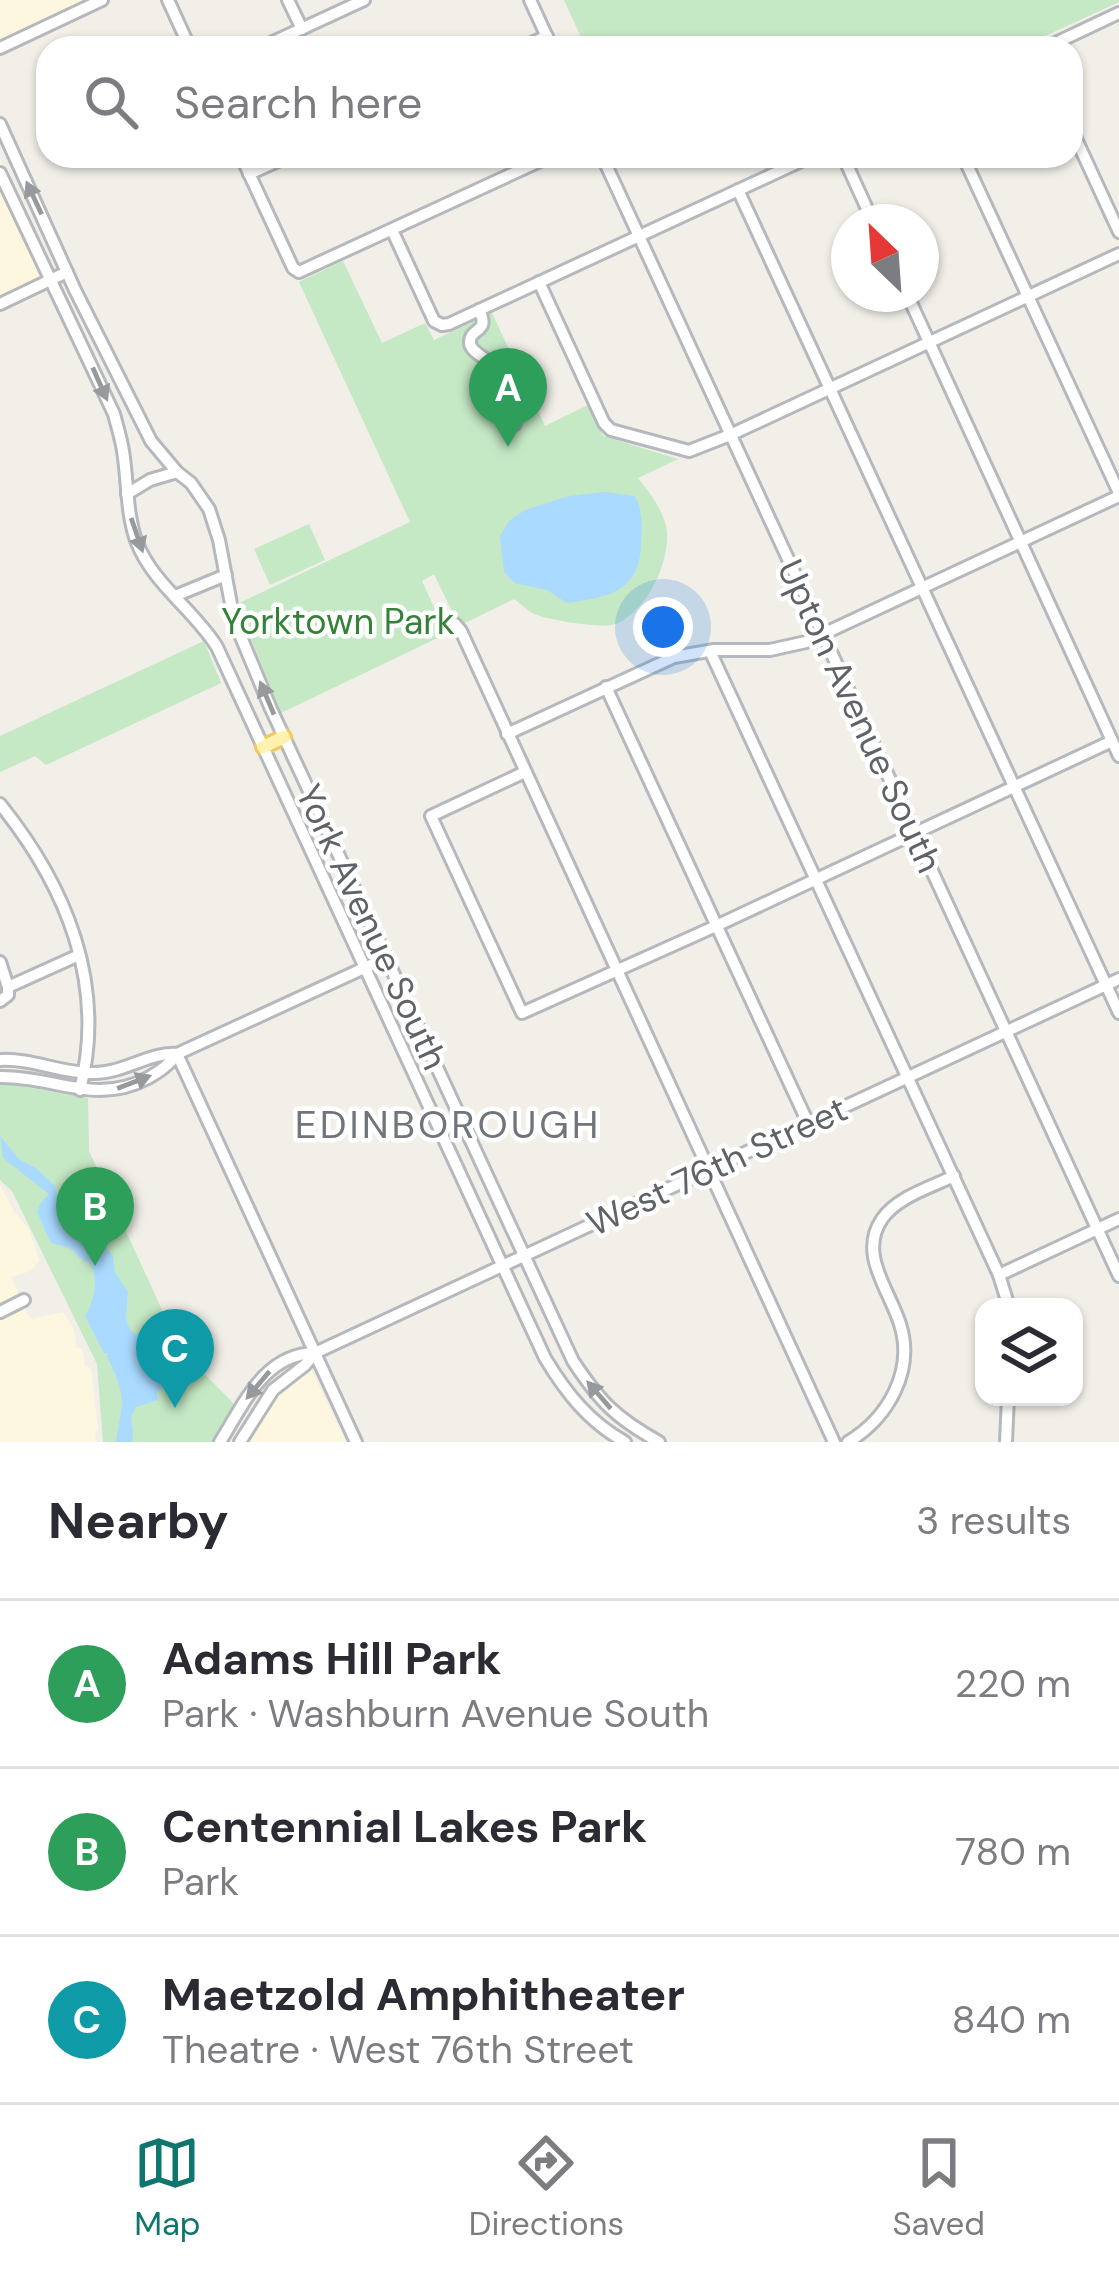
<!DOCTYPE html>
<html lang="en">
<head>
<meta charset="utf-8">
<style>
  :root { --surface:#fff; --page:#f7f7f7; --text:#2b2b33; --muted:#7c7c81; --line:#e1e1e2; --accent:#0f766e }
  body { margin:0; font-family:"DM Sans",sans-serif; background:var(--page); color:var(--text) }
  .controls { position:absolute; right:36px; bottom:36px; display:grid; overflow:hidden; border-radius:24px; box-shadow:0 3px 9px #0004 }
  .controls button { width:108px; height:108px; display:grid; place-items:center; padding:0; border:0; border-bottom:3px solid var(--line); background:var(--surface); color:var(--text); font:60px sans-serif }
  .compass { position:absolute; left:831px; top:204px; width:108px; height:108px; border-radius:50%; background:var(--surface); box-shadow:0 3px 9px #0004; rotate:335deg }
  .you { position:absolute; left:663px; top:627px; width:42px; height:42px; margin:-30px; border:9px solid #fff; border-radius:50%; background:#1a73e8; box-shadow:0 0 0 18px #1a73e833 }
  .badge { display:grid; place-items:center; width:78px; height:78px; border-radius:50%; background:var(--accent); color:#fff; font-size:39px; font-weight:700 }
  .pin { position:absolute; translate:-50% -99px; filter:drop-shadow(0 3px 6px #0008) }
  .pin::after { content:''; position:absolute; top:63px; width:42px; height:36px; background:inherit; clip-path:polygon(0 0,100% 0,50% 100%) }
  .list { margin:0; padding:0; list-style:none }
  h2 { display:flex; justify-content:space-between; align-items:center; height:156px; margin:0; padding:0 48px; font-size:51px }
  h2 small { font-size:39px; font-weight:400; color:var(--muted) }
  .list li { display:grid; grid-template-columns:78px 1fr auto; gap:36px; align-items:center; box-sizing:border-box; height:168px; padding:0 48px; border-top:3px solid var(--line) }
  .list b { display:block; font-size:45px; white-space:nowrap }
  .list p { margin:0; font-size:39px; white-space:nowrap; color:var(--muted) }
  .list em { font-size:39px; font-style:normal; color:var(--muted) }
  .icon { flex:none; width:66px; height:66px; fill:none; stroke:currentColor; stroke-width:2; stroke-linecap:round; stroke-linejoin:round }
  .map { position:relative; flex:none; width:1119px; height:1442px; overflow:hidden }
  .search { position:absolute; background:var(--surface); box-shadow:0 3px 9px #0004; left:36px; right:36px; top:36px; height:132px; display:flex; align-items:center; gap:30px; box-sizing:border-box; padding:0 42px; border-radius:36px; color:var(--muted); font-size:45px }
  .sheet { height:660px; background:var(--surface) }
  nav { display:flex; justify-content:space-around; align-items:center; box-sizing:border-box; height:168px; border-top:3px solid var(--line); background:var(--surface); font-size:33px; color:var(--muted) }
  nav a { display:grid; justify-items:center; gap:6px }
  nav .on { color:var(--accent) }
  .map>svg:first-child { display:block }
  .commercial { fill:#fef7e0 }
  .green { fill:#c5e8c5 }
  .water { fill:#aadaff }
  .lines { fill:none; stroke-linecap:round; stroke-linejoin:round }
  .minor-casing { stroke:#b5b8bc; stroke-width:16 }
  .major-casing { stroke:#f2c960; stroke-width:18 }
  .minor { stroke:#fff; stroke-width:10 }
  .major { stroke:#fff2af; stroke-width:12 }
  .oneway { fill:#979a9d }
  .labels { text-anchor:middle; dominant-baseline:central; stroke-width:9; stroke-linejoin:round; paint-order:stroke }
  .park-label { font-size:36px; fill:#348238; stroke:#fff }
  .street-label { font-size:36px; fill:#5f6368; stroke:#fff }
  .neighbourhood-label { font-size:39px; letter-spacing:3px; fill:#70757a; stroke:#fff }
</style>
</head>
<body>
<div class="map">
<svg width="1119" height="1442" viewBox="0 0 1119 1442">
  <rect width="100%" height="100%" fill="#f1efe8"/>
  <!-- commercial -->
  <g class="commercial">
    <path d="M0,0H90L0,43Z"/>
    <path d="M0,159L53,273L0,297Z"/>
    <path d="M0,1185L15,1213L29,1229L39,1260L31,1271L11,1277L30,1319L63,1312L74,1329L76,1347L82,1349L85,1366L91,1369L98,1429L95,1434L96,1442H0Z"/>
    <path d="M311,1369L346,1442H249L273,1398L297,1376Z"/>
  </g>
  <!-- green -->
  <g class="green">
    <path d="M564,0H1118L1119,2L1019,48H586Z"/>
    <path d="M343,261L382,343L425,323L434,340L492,313L545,426L588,405L603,436L678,459L638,478C650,493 661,507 666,526C673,558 646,616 612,625C599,628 550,620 537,615C529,612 521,604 514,599L459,626L434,574L422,581L446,634L281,713L237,604L410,522L299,282Z"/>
    <path d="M309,524L325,560L270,585L254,549Z"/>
    <path d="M204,641L221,683L46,765L35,756L0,772V736Z"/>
    <path d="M0,1076L3,1083L88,1098L89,1151L180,1349L235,1405L212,1442H103L97,1364L12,1191L0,1180Z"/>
  </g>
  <!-- water -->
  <g class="water">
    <path d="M605,492L635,496C643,511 642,528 641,544C640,592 608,597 567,603L547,590L514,583L504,571L500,536L509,521L525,510L569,496Z"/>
    <path d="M0,1136L19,1159L36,1168L55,1186L57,1194L67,1207L86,1220L97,1238L109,1251L113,1256L115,1272L128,1292L126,1318L130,1330L147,1343L148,1353L163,1358L170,1368L180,1375L177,1387L172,1389L167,1386L157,1392L158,1400L136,1407L131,1417L133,1432L132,1442H116C122,1404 128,1397 107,1357L108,1353H104L85,1316C96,1298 99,1277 88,1260L85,1262L70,1248L51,1243L37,1212L40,1204L49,1194L3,1158Z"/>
  </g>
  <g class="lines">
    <!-- minor casing -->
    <g class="minor-casing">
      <g id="minor">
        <path d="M168,0L190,48"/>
        <path d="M288,0L302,29"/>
        <path d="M530,0L552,48"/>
        <path d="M0,48L102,0"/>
        <path d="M260,48L364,0"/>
        <path d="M521,48L547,36"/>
        <path d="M1045,48L1119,13"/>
        <path d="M0,124L75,290L151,441L177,472L191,483L209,509L219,540L234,620L271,709L573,1361C600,1402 616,1418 659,1442"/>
        <path d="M1071,128L1119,232"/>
        <path d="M241,156L293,268L299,272L551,156"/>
        <path d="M602,156L1119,1276"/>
        <path d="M843,156L873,222"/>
        <path d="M963,156L1119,493"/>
        <path d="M0,173L114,414C117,426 121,438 123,451C128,481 126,514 137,543C154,585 194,610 217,647L545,1358C566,1393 589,1422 625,1442"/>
        <path d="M249,174L289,156"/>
        <path d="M738,190L1119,1013"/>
        <path d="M392,230L434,321L442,325L449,324L812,156"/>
        <path d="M539,282L604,423L611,430L689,451L730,435L1119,254"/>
        <path d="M907,294L1119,756"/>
        <path d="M0,304L67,272"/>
        <path d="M479,310C491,334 469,327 470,343C470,351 485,357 489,363C499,374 498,386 501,399C504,408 510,417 515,424"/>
        <path d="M127,494L150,480L177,472"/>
        <path d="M175,596L226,575"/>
        <path d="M455,624L461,631L834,1442"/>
        <path d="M710,651L999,1275L1009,1307"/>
        <path d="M606,687L808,1123"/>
        <path d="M507,734L674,657L714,650H770L806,642L1119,496"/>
        <path d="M525,772L431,816L522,1013L716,926L1112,741"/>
        <path d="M0,804C66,886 107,984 80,1090"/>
        <path d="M0,962L8,987"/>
        <path d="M8,987L79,955"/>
        <path d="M0,1001L8,995V987"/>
        <path d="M177,1054L356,1442"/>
        <path d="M0,1060C32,1058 62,1074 94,1073C124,1073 149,1052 177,1054"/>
        <path d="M0,1077C54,1076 95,1106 148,1078C160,1071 169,1065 177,1054L386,958"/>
        <path d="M999,1275L1119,1219"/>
        <path d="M0,1312L24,1300"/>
        <path d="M220,1442C244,1404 264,1354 315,1353L1119,979"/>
        <path d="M240,1442L273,1390L305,1365L315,1353"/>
        <path d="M848,1442C888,1418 915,1371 900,1324C889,1289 858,1254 882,1219C897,1197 931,1187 954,1176"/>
        <path d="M1006,1442L1008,1397"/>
      </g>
    </g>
    <!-- major casing -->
    <g class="major-casing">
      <path id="major" d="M263,747L284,737"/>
    </g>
    <!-- minor -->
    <use href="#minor" class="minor"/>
    <!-- major -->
    <use href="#major" class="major"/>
  </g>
  <!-- one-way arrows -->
  <defs><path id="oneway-solid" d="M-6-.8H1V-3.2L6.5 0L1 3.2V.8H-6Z" transform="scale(3)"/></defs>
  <g class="oneway">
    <use href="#oneway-solid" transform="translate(34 198) rotate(-115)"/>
    <use href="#oneway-solid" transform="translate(100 384) rotate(66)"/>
    <use href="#oneway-solid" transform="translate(137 535) rotate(71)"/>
    <use href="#oneway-solid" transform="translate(267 698) rotate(-113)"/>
    <use href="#oneway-solid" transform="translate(134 1082) rotate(-21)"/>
    <use href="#oneway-solid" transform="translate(258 1385) rotate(130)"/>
    <use href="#oneway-solid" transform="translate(599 1395) rotate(-131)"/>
  </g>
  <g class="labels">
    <!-- park labels -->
    <g class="park-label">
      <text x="338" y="621">Yorktown Park</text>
    </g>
    <!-- street labels -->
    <g class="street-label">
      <text transform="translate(860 716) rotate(65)">Upton Avenue South</text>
      <text transform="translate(372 927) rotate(65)">York Avenue South</text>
      <text transform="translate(717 1166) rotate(-25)">West 76th Street</text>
    </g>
    <!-- neighbourhood labels -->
    <g class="neighbourhood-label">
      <text x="448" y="1124">EDINBOROUGH</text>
    </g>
  </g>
</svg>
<div class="controls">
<button><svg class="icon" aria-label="layers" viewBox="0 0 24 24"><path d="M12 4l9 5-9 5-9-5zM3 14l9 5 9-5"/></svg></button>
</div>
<svg class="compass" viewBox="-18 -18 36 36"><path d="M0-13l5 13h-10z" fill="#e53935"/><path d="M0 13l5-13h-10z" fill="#7c7c81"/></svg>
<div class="you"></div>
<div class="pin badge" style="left:508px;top:447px;background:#2e9e5b">A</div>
<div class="pin badge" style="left:95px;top:1266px;background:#2e9e5b">B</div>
<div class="pin badge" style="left:175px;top:1408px;background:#0f9aa8">C</div>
<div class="search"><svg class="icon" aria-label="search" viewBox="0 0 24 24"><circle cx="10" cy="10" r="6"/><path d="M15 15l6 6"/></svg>Search here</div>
</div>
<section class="sheet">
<h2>Nearby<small>3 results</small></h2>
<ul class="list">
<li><span class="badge" style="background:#2e9e5b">A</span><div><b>Adams Hill Park</b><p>Park · Washburn Avenue South</p></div><em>220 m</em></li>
<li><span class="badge" style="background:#2e9e5b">B</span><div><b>Centennial Lakes Park</b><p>Park</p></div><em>780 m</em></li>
<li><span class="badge" style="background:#0f9aa8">C</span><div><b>Maetzold Amphitheater</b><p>Theatre · West 76th Street</p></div><em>840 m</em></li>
</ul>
</section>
<nav>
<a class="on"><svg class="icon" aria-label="map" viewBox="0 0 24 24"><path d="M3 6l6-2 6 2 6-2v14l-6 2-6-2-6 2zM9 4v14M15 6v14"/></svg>Map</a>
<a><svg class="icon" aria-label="directions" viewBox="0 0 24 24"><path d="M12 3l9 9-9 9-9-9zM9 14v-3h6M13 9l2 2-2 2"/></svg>Directions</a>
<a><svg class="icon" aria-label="saved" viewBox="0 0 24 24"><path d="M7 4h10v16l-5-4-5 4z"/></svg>Saved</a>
</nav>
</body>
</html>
